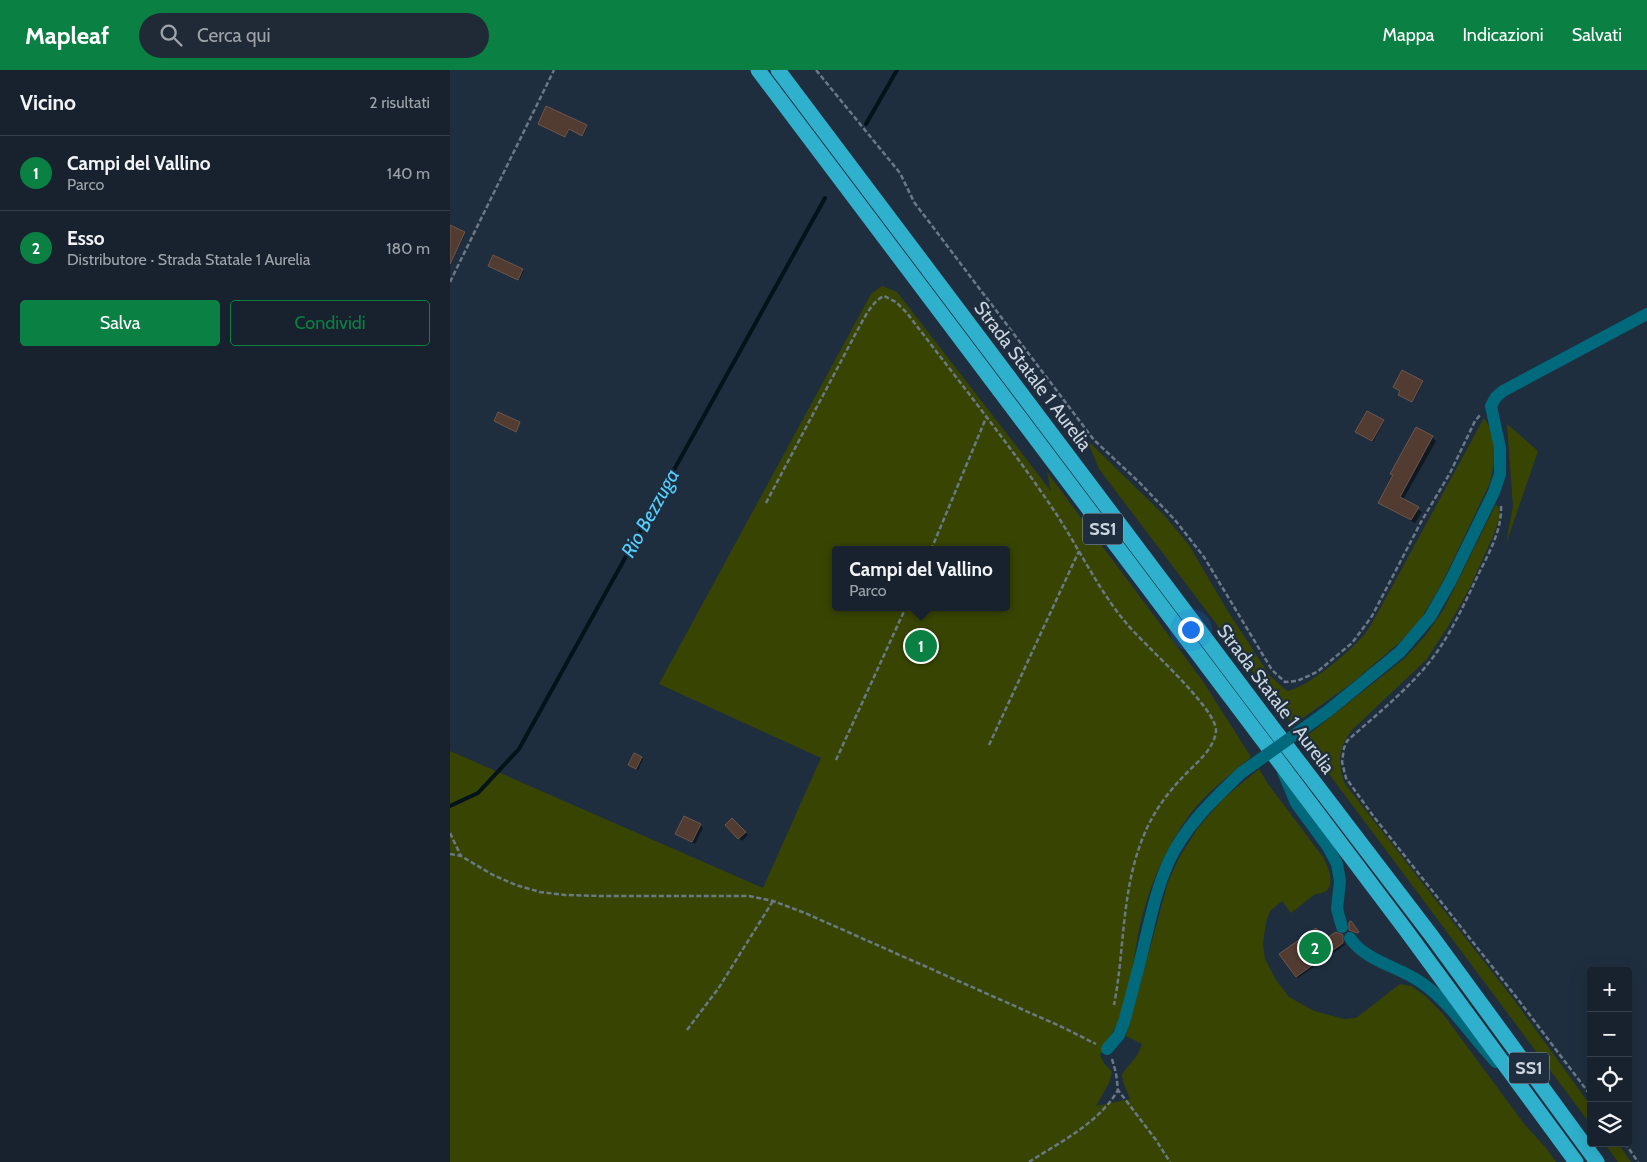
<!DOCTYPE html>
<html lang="it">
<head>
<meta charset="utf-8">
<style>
  :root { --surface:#17222e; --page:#202a36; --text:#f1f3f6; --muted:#9ea4aa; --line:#363f4a; --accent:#0b8043 }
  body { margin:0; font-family:Cabin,sans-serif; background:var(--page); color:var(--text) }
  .controls { position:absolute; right:15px; bottom:15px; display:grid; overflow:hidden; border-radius:5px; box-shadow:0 5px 20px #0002 }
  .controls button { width:45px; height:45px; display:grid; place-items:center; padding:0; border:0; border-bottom:1px solid var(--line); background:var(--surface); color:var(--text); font:25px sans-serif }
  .you { position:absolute; left:740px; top:559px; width:18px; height:18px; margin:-12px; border:4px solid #fff; border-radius:50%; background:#1a73e8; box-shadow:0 0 0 8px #1a73e833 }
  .badge { display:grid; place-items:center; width:32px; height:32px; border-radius:50%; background:var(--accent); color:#fff; font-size:16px; font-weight:700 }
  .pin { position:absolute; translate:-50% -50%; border:2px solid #fff; box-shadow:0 1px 5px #0006 }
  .popup { position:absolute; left:382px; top:476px; width:178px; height:65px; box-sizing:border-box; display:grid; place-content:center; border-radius:5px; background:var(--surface); filter:drop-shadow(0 1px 4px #0005); font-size:16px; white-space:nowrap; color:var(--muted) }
  .popup b { font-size:19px; color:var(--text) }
  .popup::after { content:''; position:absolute; left:50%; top:100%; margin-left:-10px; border:10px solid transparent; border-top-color:var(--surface) }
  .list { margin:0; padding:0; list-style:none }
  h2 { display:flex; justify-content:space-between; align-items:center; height:65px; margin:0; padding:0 20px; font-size:21px }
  h2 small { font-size:16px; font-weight:400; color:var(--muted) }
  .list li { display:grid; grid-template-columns:32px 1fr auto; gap:15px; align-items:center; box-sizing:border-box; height:75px; padding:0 20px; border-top:1px solid var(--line) }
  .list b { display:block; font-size:19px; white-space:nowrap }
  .list p { margin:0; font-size:16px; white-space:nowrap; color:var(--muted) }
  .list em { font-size:16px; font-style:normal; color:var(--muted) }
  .actions { display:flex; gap:10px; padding:15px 20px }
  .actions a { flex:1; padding:11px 0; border:1px solid var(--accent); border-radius:5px; text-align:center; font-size:18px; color:var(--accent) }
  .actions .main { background:var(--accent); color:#fff }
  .icon { flex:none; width:28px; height:28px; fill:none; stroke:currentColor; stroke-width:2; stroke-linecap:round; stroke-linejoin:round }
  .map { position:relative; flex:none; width:1197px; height:1092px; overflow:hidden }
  header { display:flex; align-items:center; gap:30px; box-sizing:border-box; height:70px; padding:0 25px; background:var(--accent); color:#fff }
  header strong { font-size:24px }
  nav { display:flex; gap:28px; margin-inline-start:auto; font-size:18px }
  .search { width:350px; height:45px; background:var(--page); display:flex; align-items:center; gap:12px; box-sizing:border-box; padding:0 18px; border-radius:28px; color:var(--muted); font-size:19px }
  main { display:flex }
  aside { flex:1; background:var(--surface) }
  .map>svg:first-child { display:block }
  .green { fill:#384502; fill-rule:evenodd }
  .shadow { fill:#0007 }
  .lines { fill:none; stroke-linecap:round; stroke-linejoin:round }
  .stream { stroke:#04131a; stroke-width:4 }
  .building { fill:#523c32; stroke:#6e564c }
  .path { stroke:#6b7886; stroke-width:2.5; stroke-dasharray:5 2.5; stroke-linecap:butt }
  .minor { stroke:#00697c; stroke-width:12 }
  .highway { stroke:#2fb0cc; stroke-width:15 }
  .minor-bridge { stroke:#00697c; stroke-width:12 }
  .labels { text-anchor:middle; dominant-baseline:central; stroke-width:4.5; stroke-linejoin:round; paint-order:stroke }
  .shield { fill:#1f2e3e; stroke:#98a4af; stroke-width:1 }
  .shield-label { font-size:18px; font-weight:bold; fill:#ccd6e0 }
  .street-label { font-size:19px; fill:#ccd6e0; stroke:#1f2e3e }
  .water-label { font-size:20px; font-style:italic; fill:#54ceff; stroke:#1f2e3e }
</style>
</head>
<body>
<header>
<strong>Mapleaf</strong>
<div class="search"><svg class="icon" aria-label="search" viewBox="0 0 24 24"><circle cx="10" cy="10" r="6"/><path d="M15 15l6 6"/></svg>Cerca qui</div>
<nav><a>Mappa</a><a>Indicazioni</a><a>Salvati</a></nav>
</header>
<main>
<aside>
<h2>Vicino<small>2 risultati</small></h2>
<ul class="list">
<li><span class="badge">1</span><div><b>Campi del Vallino</b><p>Parco</p></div><em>140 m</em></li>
<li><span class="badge">2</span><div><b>Esso</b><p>Distributore · Strada Statale 1 Aurelia</p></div><em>180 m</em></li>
</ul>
<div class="actions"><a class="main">Salva</a><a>Condividi</a></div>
</aside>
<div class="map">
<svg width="1197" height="1092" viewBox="0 0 1197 1092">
  <rect width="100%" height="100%" fill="#1f2e3e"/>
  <!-- green -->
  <g class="green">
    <path d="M432,216L447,222L601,421L597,402L752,610L801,687C780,705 757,722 740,744C716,776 699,817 690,855C684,882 682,911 674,937C669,954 658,969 650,985L654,993L662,1002L659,1013L646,1036L680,1029L673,1012L672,1004L688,984L692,974L676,966L718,812L729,788L747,759L774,728L809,699L818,714L873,787C877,795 886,813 876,821C872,824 868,823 864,825C856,831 849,837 841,843L832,831L820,841L816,852L813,873L815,889L826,910L839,927L864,941L894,949L906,948L950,914L961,916L974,925L993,944L1075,1055L1096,1078L1106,1092H0V681L313,818L371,688L209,614L421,224ZM386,480H556V537H386Z"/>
    <path d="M1034,348L1042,361L1045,387L1040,413L992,513L969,552L950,572L902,613L843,655L649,399L637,370L713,444L739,475L777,540L820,606L837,621C855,619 901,581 913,566C918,560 922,553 926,546Z"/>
    <path d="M1057,354L1088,381L1056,474L1063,436Z"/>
    <path d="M1046,434L1049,439L1050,447L1043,466L1020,517L999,555L976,590L902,660C888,678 887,693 895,714L1064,930L1141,1036V1055L853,669L955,588L975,566L994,539Z"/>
    <path d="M1154,1073H1168L1181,1092H1168Z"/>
  </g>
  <!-- shadow -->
  <g class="shadow">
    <path d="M89,54L136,56L137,57L133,66L120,59L116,67Z"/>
    <path d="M0,156L15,164L8,179L0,176Z"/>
    <path d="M44,187L73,200L74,201L69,210L41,197Z"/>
    <path d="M953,302L973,313L963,332L951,325Z"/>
    <path d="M933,351L934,352L923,372L908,363Z"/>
    <path d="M982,367L986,371L953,430L972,442L965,453L934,436L930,432Z"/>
    <path d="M184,685L193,689L188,700L180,696Z"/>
    <path d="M282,749L298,765L292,771L277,755Z"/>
    <path d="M250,755L253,758L245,774L227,764Z"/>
    <path d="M892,866L894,868L895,875L848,908L847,906Z"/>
  </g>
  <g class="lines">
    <!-- stream -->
    <g class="stream">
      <path d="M416,54L447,0"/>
      <path d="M0,736L28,723L69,679L375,128"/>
    </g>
  </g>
  <!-- building -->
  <g class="building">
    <path d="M96,36L137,55L132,66L119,59L115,67L88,54Z"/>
    <path d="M0,155L15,162L0,194Z"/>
    <path d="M43,185L73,199L68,210L38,196Z"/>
    <path d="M952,300L973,311L962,332L948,325L950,321L943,317Z"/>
    <path d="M917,341L934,350L922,371L905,362Z"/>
    <path d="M48,342L70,352L66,362L44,351Z"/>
    <path d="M966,357L983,366L950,427L969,437L961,450L928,433L943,405L940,404Z"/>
    <path d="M184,683L192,687L186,699L178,695Z"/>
    <path d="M234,746L251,754L242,772L225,764Z"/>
    <path d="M282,748L296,762L288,769L275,755Z"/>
    <path d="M901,851L909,862L907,863L899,860V852Z"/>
    <path d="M866,858L874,870L886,862L893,865V873L846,907L829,884Z"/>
  </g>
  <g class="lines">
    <!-- path -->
    <g class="path">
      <path d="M366,0L450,103L464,132L644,370L690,413L725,450L754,487L822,600L835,612L847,611L867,602L902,573L922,546L971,452L1000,403L1025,351L1031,344"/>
      <path d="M0,212L104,0"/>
      <path d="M316,433L407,261C414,249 421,232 434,226L446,232L457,243C506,308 558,372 603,439C628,476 648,520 677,554C693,574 767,638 766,661C764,681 743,695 730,710C715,726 702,745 694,765C671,819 675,879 664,935"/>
      <path d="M1051,436C1052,459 1040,481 1030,501C1018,526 1006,553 991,576C967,613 929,642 897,671L894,678L892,692L896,708L901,715L924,747L1067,928L1141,1026"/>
      <path d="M481,480L536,348"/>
      <path d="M539,675L629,481"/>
      <path d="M386,690L456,537"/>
      <path d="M0,763L11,786"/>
      <path d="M0,784L11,786L43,805L66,815L90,822L115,825L152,826H299L323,831L355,843L612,957L646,974"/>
      <path d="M237,960L268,919L323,831"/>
      <path d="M662,989L666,1003L668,1020L706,1070L720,1092"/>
      <path d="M1175,1073L1188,1092"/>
      <path d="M579,1092C610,1072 649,1053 668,1020"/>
    </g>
    <!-- minor -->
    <g class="minor">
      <path d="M878,641L950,582L980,547L1000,512L1044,422L1050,404V378L1041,336L1046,327L1053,321L1197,244"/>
      <path d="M833,702L846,733L878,777L887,794L890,811L887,839L892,857"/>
      <path d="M900,868C915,891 950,897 972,913C1002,934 1021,966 1046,992"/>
      <path d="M657,979L669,965L674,952C681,926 688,901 694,875C701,846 707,817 719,791C735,756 764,729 791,703"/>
    </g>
    <!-- highway -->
    <g class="highway">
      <path d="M308,0L955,859L1126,1092"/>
      <path d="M328,0L826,662L981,865L1147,1092"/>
    </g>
    <!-- minor-bridge -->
    <path class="minor-bridge" d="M791,703L878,641"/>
  </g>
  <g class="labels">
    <!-- shield labels -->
    <g class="shield">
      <rect x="633" y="443.5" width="40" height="31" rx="4"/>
      <rect x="1059" y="982.5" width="40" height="31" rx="4"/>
    </g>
    <g class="shield-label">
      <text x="653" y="459">SS1</text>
      <text x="1079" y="998">SS1</text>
    </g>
    <!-- street labels -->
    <g class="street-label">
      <text transform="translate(583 306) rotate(53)">Strada Statale 1 Aurelia</text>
      <text transform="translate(826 629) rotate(53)">Strada Statale 1 Aurelia</text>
    </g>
    <!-- water labels -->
    <g class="water-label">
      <text transform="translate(200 443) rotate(-61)">Rio Bezzuga</text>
    </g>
  </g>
</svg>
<div class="controls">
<button>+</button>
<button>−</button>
<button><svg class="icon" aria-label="locate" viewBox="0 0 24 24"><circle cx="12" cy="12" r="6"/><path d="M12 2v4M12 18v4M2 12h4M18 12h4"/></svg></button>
<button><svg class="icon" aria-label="layers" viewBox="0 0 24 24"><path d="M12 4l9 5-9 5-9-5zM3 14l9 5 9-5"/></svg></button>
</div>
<div class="you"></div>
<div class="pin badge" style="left:471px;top:576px">1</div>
<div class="popup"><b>Campi del Vallino</b>Parco</div>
<div class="pin badge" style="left:865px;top:878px">2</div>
</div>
</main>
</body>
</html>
